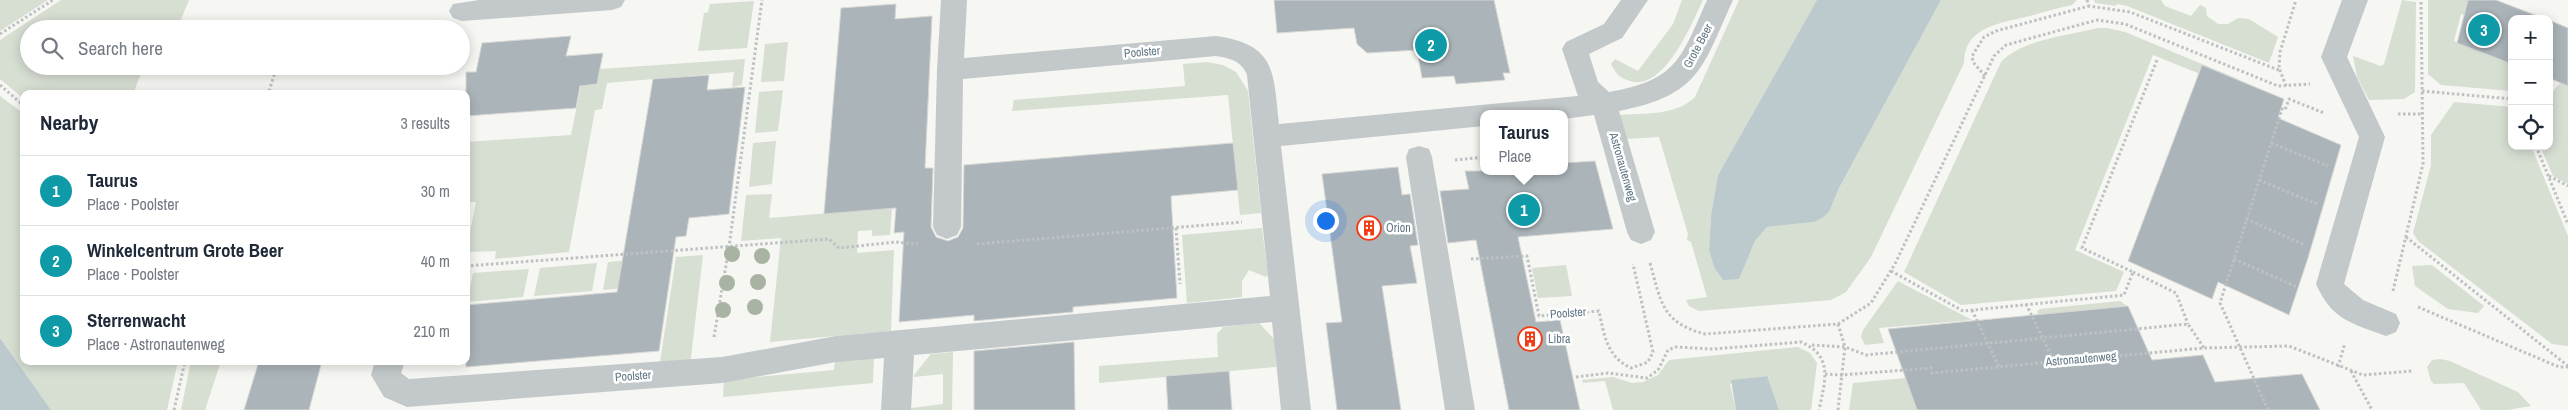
<!DOCTYPE html>
<html lang="en">
<head>
<meta charset="utf-8">
<style>
  :root { --surface:#fff; --page:#f6f6f7; --text:#1f2937; --muted:#747a83; --line:#e0e1e3; --accent:#f13c16 }
  body { margin:0; font-family:"Archivo Narrow",sans-serif; background:var(--page); color:var(--text) }
  .controls { position:absolute; right:15px; top:15px; display:grid; overflow:hidden; border-radius:10px; box-shadow:0 2px 12px #0003 }
  .controls button { width:45px; height:45px; display:grid; place-items:center; padding:0; border:0; border-bottom:1px solid var(--line); background:var(--surface); color:var(--text); font:25px sans-serif }
  .you { position:absolute; left:1325px; top:220px; width:18px; height:18px; margin:-12px; border:4px solid #fff; border-radius:50%; background:#1a73e8; box-shadow:0 0 0 8px #1a73e833 }
  .badge { display:grid; place-items:center; width:32px; height:32px; border-radius:50%; background:var(--accent); color:#fff; font-size:16px; font-weight:700 }
  .pin { position:absolute; translate:-50% -50%; border:2px solid #fff; box-shadow:0 1px 5px #0006 }
  .popup { position:absolute; left:1480px; top:110px; width:88px; height:65px; box-sizing:border-box; display:grid; place-content:center; border-radius:10px; background:var(--surface); filter:drop-shadow(0 1px 4px #0005); font-size:16px; white-space:nowrap; color:var(--muted) }
  .popup b { font-size:19px; color:var(--text) }
  .popup::after { content:''; position:absolute; left:50%; top:100%; margin-left:-10px; border:10px solid transparent; border-top-color:var(--surface) }
  .list { margin:0; padding:0; list-style:none }
  h2 { display:flex; justify-content:space-between; align-items:center; height:65px; margin:0; padding:0 20px; font-size:21px }
  h2 small { font-size:16px; font-weight:400; color:var(--muted) }
  .list li { display:grid; grid-template-columns:32px 1fr auto; gap:15px; align-items:center; box-sizing:border-box; height:70px; padding:0 20px; border-top:1px solid var(--line) }
  .list b { display:block; font-size:19px; white-space:nowrap }
  .list p { margin:0; font-size:16px; white-space:nowrap; color:var(--muted) }
  .list em { font-size:16px; font-style:normal; color:var(--muted) }
  .icon { flex:none; width:28px; height:28px; fill:none; stroke:currentColor; stroke-width:2; stroke-linecap:round; stroke-linejoin:round }
  .map { position:relative; flex:none; width:2568px; height:410px; overflow:hidden }
  .search { position:absolute; background:var(--surface); box-shadow:0 2px 12px #0003; left:20px; top:20px; width:450px; height:55px; display:flex; align-items:center; gap:12px; box-sizing:border-box; padding:0 18px; border-radius:28px; color:var(--muted); font-size:19px }
  .panel { position:absolute; background:var(--surface); box-shadow:0 2px 12px #0003; left:20px; top:90px; width:450px; height:275px; border-radius:10px }
  .map>svg:first-child { display:block }
  .green { fill:#d7ded2 }
  .water { fill:#bcc9cd }
  .building { fill:#abb5b9; stroke:#d7d7d5 }
  .lines { fill:none; stroke-linecap:round; stroke-linejoin:round }
  .path { stroke:#bec1c3; stroke-width:3; stroke-dasharray:2.5 2.5; stroke-linecap:butt }
  .minor { fill:#c3c8ca; fill-rule:evenodd }
  .tree { fill:#a8b3a3 }
  .labels { text-anchor:middle; dominant-baseline:central; stroke-width:5; stroke-linejoin:round; paint-order:stroke }
  .street-label { font-size:12px; fill:#627885; stroke:#fff }
  .poi-label { font-size:12px; fill:#627885; stroke:#fff; text-anchor:start }
</style>
</head>
<body>
<div class="map">
<svg width="2568" height="410" viewBox="0 0 2568 410">
  <rect width="100%" height="100%" fill="#f6f6f2"/>
  <!-- green -->
  <g class="green">
    <path d="M0,0H48L0,31Z"/>
    <path d="M61,0H189L177,29H29V66H144L133,94H24V99L0,79V40Z"/>
    <path d="M1682,0H1703C1692,23 1664,92 1630,81C1620,78 1616,74 1611,64L1615,59L1638,71L1673,24Z"/>
    <path d="M1739,0H1817L1718,175L1711,215L1709,250L1714,267L1724,279L1740,276L1755,241L1767,227L1814,222L1829,212L1839,188L1941,0H2077L2072,5C2058,8 2044,12 2030,16C2002,23 1964,26 1964,63L1871,257L1846,292L1831,300L1699,311L1689,306L1686,300L1707,297L1691,242L1687,240L1688,234L1659,137L1626,139L1619,115C1644,113 1676,116 1695,97Z"/>
    <path d="M2094,0H2161L2165,6L2191,16L2200,5L2206,8L2207,16L2218,24H2228L2238,18L2249,19L2278,37L2269,63L2127,6L2117,4L2116,6L2095,3Z"/>
    <path d="M2402,0L2416,2L2415,92L2404,99L2369,100L2357,77L2353,56L2381,66L2384,64Z"/>
    <path d="M2428,0H2469L2464,15L2461,14L2454,41L2512,64V91L2441,85L2428,74Z"/>
    <path d="M754,1L747,48L698,51L704,13L708,12L710,4Z"/>
    <path d="M2098,28H2107L2125,32L2238,79L2235,88L2153,55L2075,250L2124,272L2116,291L1961,305L1904,272L2001,62C2021,40 2069,35 2098,28Z"/>
    <path d="M788,42L784,81L761,82L765,44Z"/>
    <path d="M745,59L742,85L732,87L734,72L607,83L602,109L595,110L569,252L495,259L496,251L466,252L476,202H466V142L571,135L581,86L597,84L600,69Z"/>
    <path d="M1207,62L1223,65L1236,72L1248,91L1261,213L1240,215L1228,95L1012,111L1014,100L1185,86L1183,64Z"/>
    <path d="M2560,83L2568,86V184L2553,176L2540,146H2549V96Z"/>
    <path d="M783,90L778,131L755,133L759,92Z"/>
    <path d="M0,96L24,114V361H178L167,410H51L0,338Z"/>
    <path d="M2454,102L2512,107V146H2531L2568,236V346L2552,344L2418,241L2413,233L2431,165V135Z"/>
    <path d="M776,141L772,184L749,187L753,143Z"/>
    <path d="M772,194L769,218L892,208L890,235L872,236V230L858,231L857,253L894,250L891,331L770,342L781,238L741,241L746,195Z"/>
    <path d="M1262,228L1268,275L1266,277L1249,270L1242,281V297L1187,303L1182,235Z"/>
    <path d="M703,255L690,366L659,369L676,257Z"/>
    <path d="M664,257L660,285L603,290L608,262Z"/>
    <path d="M597,263L592,291L534,296L540,268Z"/>
    <path d="M1566,265L1572,296L1538,298L1532,268Z"/>
    <path d="M2432,265L2484,306L2478,313L2448,309L2415,286L2412,266Z"/>
    <path d="M529,269L523,297L467,302L473,273Z"/>
    <path d="M1898,281L1972,320L1879,328L1884,343L1865,345L1861,337L1863,330Z"/>
    <path d="M2120,301L2127,306L2038,315L2037,311L2040,309Z"/>
    <path d="M1259,323L1275,340L1276,367L1099,383V366L1218,357L1217,334L1223,327Z"/>
    <path d="M1798,347L1810,353L1817,363L1811,410H1779L1766,376L1742,379L1730,384L1736,410H1613L1605,381L1583,383L1582,380L1613,377L1632,383L1643,382L1658,375L1669,360Z"/>
    <path d="M953,352L952,410H911V408L943,404V374L914,377V375L931,354Z"/>
    <path d="M874,356L873,383L723,397L724,380L834,370L835,360Z"/>
    <path d="M2440,359L2450,361L2518,392L2531,406L2507,410H2481L2464,383L2434,384L2431,381L2427,367L2432,360Z"/>
    <path d="M191,361H221L205,410H181Z"/>
    <path d="M1906,378L1917,410H1849L1853,383Z"/>
  </g>
  <!-- water -->
  <g class="water">
    <path d="M1817,0H1941L1839,188L1829,212L1822,218L1814,222L1767,227L1755,241L1739,279L1723,280L1714,267L1709,250L1711,215L1718,175Z"/>
    <path d="M0,338L51,410H0Z"/>
    <path d="M1767,376L1779,410H1736L1731,380Z"/>
  </g>
  <!-- building -->
  <g class="building">
    <path d="M1274,0H1494L1510,73H1503L1505,80L1456,84L1454,76L1422,78L1417,50L1367,53L1357,44L1354,28L1277,33Z"/>
    <path d="M2468,0H2496L2545,19H2512V64L2457,43Z"/>
    <path d="M896,4L895,19L932,16L925,168H933L931,227L936,237L948,241L958,237L963,228L964,165L1233,143L1238,190L1171,196L1177,298L1073,307V312L974,321V315L899,322L904,232L894,233L896,208L824,214L841,8Z"/>
    <path d="M2549,20L2568,28V86L2549,78Z"/>
    <path d="M571,36L566,56L603,53L597,84L580,86L576,108L466,116V72H476L482,43Z"/>
    <path d="M2202,65L2284,99L2278,118L2341,145L2308,258L2289,315L2218,282L2212,299L2128,261Z"/>
    <path d="M709,75L707,90L745,87L729,214L689,218L686,236L676,237L659,351L466,367V305L617,292L653,79Z"/>
    <path d="M1595,161L1613,229L1518,237L1536,322L1560,320L1580,410H1509L1476,240L1448,243L1440,191L1469,189L1465,171H1564V163Z"/>
    <path d="M1398,167L1402,195L1410,194L1418,245L1410,246L1417,283L1382,286L1401,410H1337L1326,323L1342,322L1322,174Z"/>
    <path d="M2128,306L2152,360L2203,355L2215,382L2302,374L2320,410H1917L1888,329Z"/>
    <path d="M1074,342L1075,410H974V351Z"/>
    <path d="M259,361H322L309,410H244Z"/>
    <path d="M1229,371L1232,410H1168L1166,376Z"/>
  </g>
  <g class="lines">
    <!-- path -->
    <g class="path">
      <path d="M2087,0L2089,6L2130,12L2281,71"/>
      <path d="M318,29L324,26"/>
      <path d="M0,34L53,0"/>
      <path d="M1985,76L1973,62L1972,56L1984,37L1996,31L2089,6"/>
      <path d="M0,85L24,106"/>
      <path d="M2286,86L2279,68L2280,52L2296,0"/>
      <path d="M269,91L277,66"/>
      <path d="M2422,91L2512,99"/>
      <path d="M2398,114H2422"/>
      <path d="M2271,143L2328,166"/>
      <path d="M2536,146L2568,224"/>
      <path d="M1455,160L1484,157"/>
      <path d="M2549,176L2568,186"/>
      <path d="M2259,180L2317,204"/>
      <path d="M2246,219L2305,245"/>
      <path d="M1176,228L1180,284"/>
      <path d="M2406,237L2568,366"/>
      <path d="M977,244L1242,222"/>
      <path d="M1471,259L1527,256L1539,316L1599,311C1604,335 1607,357 1631,368L1648,362L1653,352L1633,264"/>
      <path d="M2234,259L2297,287"/>
      <path d="M1650,263C1661,302 1662,323 1705,334L1838,324L1871,303L1895,264L1994,56L2006,45L2097,20L2125,24L2278,86L2310,84"/>
      <path d="M466,266L829,239L839,248L896,242L918,244"/>
      <path d="M1891,271L1963,311L2124,295L2133,272L2082,248L2157,60"/>
      <path d="M2133,272L2176,293L2188,324"/>
      <path d="M2393,291L2423,164L2421,0"/>
      <path d="M2026,304L2054,361"/>
      <path d="M2418,307L2559,367H2568"/>
      <path d="M1972,310L1999,367"/>
      <path d="M1838,324L1845,347L1838,410"/>
      <path d="M714,337L729,247L762,0"/>
      <path d="M1812,345L1845,347L1866,355L2188,324L2204,348"/>
      <path d="M2338,367L2345,343"/>
      <path d="M2351,371L2372,410"/>
      <path d="M1825,374L1841,375L1931,368L1932,373L2204,348L2289,346L2363,375L2412,371"/>
      <path d="M1576,377L1608,373L1647,378L1658,370L1668,350L1676,347L1713,349L1801,342C1834,356 1825,381 1819,410"/>
      <path d="M174,410L185,361"/>
      <path d="M2268,410L2220,303L2282,109L2285,110L2289,99L2324,113"/>
    </g>
    <!-- minor -->
    <g class="minor">
      <path d="M479,0H625L621,7L612,10L462,21L453,18L449,11L453,4Z"/>
      <path d="M941,0H967L964,58L1216,36C1277,45 1273,72 1279,124L1578,96L1562,49L1566,42L1604,24L1621,0H1648L1622,38L1589,54L1598,82L1609,92C1678,80 1681,58 1707,0H1733C1702,68 1700,95 1619,111L1655,232L1651,240L1641,244L1631,240L1627,232L1594,115L1564,119V114H1484V126L1281,146L1311,410H1281L1272,322L914,355L911,410H881L884,358L836,362L722,383L407,407L384,397L371,375L375,361H405L401,373L409,379L722,357L836,336L1270,296L1247,75C1242,61 1229,58 1216,56L963,79L961,227L957,235L947,239L937,235L933,227L937,70Z"/>
      <path d="M2342,0H2368L2347,57L2385,137L2344,284L2363,300L2396,314L2400,323L2396,332L2386,336C2351,323 2332,320 2316,284L2359,137L2321,57Z"/>
      <path d="M1419,146L1429,149L1432,157L1475,410H1445L1406,157L1409,149Z"/>
    </g>
  </g>
  <!-- trees -->
  <g class="tree">
    <circle cx="732" cy="254" r="8"/>
    <circle cx="762" cy="256" r="8"/>
    <circle cx="758" cy="282" r="8"/>
    <circle cx="727" cy="283" r="8"/>
    <circle cx="755" cy="307" r="8"/>
    <circle cx="723" cy="310" r="8"/>
  </g>
  <!-- icons -->
  <defs>
    <g id="building-ring" transform="scale(1.25)"><circle r="9.5" fill="#fff" stroke="#f13c16" stroke-width="1.5"/><path d="M-4-6H4V6H1V3H-1V6H-4ZM-2.5-4.3h1.7v1.8h-1.7ZM.8-4.3h1.7v1.8H.8ZM-2.5-1h1.7V.8h-1.7ZM.8-1h1.7V.8H.8Z" fill="#f13c16"/></g>
  </defs>
  <g fill-rule="evenodd">
    <use href="#building-ring" x="1369" y="228"/>
    <use href="#building-ring" x="1530" y="339"/>
  </g>
  <g class="labels">
    <!-- street labels -->
    <g class="street-label">
      <text transform="translate(1698 46) rotate(-62)">Grote Beer</text>
      <text transform="translate(1142 52) rotate(-5)">Poolster</text>
      <text transform="translate(1623 167) rotate(74)">Astronautenweg</text>
      <text transform="translate(1568 313) rotate(-4)">Poolster</text>
      <text transform="translate(2081 359) rotate(-5)">Astronautenweg</text>
      <text transform="translate(633 376) rotate(-4)">Poolster</text>
    </g>
    <!-- poi labels -->
    <g class="poi-label">
      <text x="1386" y="228">Orion</text>
      <text x="1548" y="339">Libra</text>
    </g>
  </g>
</svg>
<div class="controls">
<button>+</button>
<button>−</button>
<button><svg class="icon" aria-label="locate" viewBox="0 0 24 24"><circle cx="12" cy="12" r="6"/><path d="M12 2v4M12 18v4M2 12h4M18 12h4"/></svg></button>
</div>
<div class="you"></div>
<div class="pin badge" style="left:1524px;top:210px;background:#0f9aa8">1</div>
<div class="popup"><b>Taurus</b>Place</div>
<div class="pin badge" style="left:1431px;top:45px;background:#0f9aa8">2</div>
<div class="pin badge" style="left:2484px;top:30px;background:#0f9aa8">3</div>
<div class="search"><svg class="icon" aria-label="search" viewBox="0 0 24 24"><circle cx="10" cy="10" r="6"/><path d="M15 15l6 6"/></svg>Search here</div>
<section class="panel">
<h2>Nearby<small>3 results</small></h2>
<ul class="list">
<li><span class="badge" style="background:#0f9aa8">1</span><div><b>Taurus</b><p>Place · Poolster</p></div><em>30 m</em></li>
<li><span class="badge" style="background:#0f9aa8">2</span><div><b>Winkelcentrum Grote Beer</b><p>Place · Poolster</p></div><em>40 m</em></li>
<li><span class="badge" style="background:#0f9aa8">3</span><div><b>Sterrenwacht</b><p>Place · Astronautenweg</p></div><em>210 m</em></li>
</ul>
</section>
</div>
</body>
</html>
